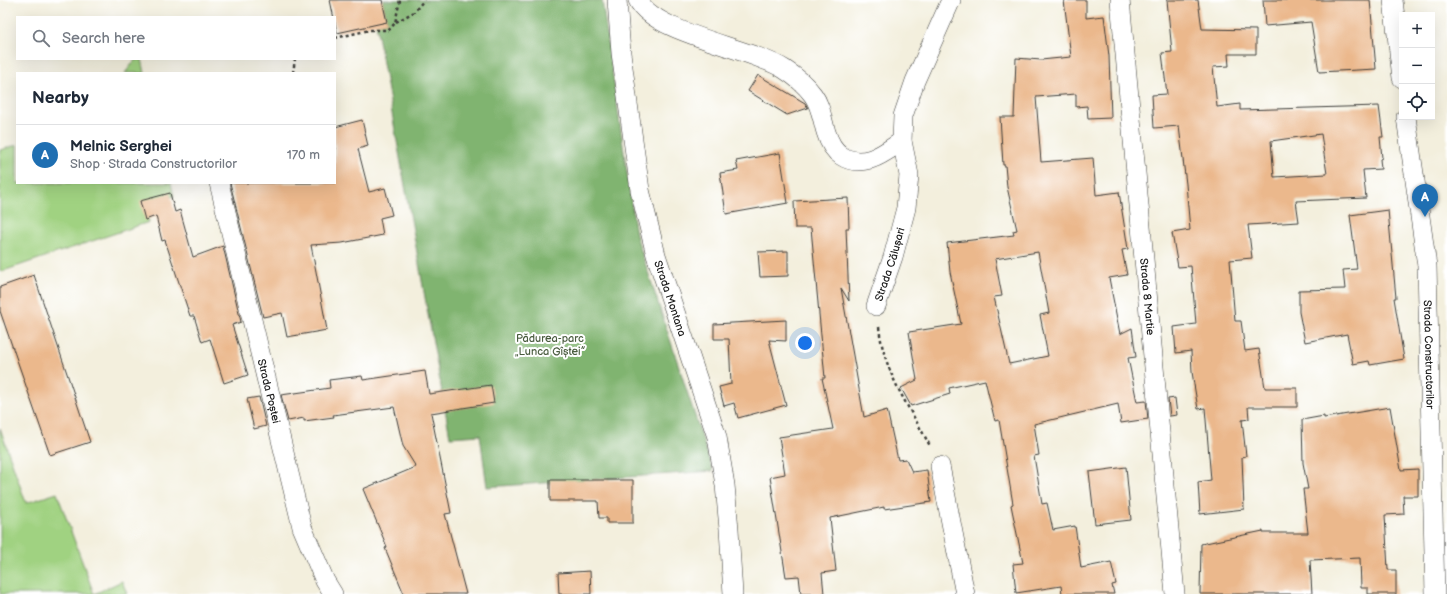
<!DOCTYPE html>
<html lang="en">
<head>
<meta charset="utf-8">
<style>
  :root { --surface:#fff; --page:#f6f6f7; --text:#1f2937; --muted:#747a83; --line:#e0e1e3; --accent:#1f6fb2 }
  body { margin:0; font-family:"Balsamiq Sans",sans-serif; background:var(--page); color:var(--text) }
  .controls { position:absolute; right:12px; top:12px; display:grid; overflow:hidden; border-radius:0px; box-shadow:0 4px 16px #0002 }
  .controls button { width:36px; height:36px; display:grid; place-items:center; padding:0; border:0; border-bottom:1px solid var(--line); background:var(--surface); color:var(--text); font:20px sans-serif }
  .you { position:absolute; left:805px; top:343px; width:14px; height:14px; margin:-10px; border:3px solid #fff; border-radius:50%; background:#1a73e8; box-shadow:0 0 0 6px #1a73e833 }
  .badge { display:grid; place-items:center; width:26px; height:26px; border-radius:50%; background:var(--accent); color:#fff; font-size:13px; font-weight:700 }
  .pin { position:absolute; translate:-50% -33px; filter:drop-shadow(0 1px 2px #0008) }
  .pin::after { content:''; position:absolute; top:21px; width:14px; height:12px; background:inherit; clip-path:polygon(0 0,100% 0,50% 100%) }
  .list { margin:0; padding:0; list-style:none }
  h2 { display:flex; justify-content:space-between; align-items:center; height:52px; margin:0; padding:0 16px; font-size:17px }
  h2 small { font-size:13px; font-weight:400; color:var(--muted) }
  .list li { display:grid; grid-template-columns:26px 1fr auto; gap:12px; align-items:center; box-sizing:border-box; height:60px; padding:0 16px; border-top:1px solid var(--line) }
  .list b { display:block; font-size:15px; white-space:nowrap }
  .list p { margin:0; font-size:13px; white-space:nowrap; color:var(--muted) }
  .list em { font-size:13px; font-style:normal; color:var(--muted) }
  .icon { flex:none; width:22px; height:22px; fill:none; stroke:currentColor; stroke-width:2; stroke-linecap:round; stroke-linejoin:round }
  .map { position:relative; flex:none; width:1447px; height:594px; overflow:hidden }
  .search { position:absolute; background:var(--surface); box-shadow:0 4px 16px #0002; left:16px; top:16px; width:320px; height:44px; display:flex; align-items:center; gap:10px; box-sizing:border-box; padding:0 14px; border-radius:0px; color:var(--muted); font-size:15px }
  .panel { position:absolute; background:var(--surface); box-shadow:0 4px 16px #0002; left:16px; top:72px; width:320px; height:112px; border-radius:0px }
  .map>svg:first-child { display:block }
  .green { fill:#a0d281; stroke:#5e774e }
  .forest { fill:#80b46f; stroke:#4e6846 }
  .building { fill:#ebb88c; fill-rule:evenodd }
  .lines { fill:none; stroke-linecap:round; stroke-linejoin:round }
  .minor-casing { stroke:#3c3c39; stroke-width:20 }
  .path { stroke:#3c3c39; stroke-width:2.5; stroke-dasharray:3 3; stroke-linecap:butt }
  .minor { stroke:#fff; stroke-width:19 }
  .labels { text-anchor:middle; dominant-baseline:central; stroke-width:4; stroke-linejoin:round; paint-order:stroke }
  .street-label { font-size:11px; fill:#1c1c1c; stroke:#fff }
  .park-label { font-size:11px; fill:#4a5c3f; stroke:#fff }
</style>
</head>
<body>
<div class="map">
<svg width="1447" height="594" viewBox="0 0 1447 594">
  <rect width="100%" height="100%" fill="#fff"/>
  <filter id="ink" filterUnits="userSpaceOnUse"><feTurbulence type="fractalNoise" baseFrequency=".025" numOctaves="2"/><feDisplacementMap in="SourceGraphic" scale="8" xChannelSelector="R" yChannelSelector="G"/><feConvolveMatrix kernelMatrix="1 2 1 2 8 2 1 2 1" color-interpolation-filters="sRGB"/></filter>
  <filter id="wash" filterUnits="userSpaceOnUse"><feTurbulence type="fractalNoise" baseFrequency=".012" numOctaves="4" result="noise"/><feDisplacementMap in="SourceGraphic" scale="16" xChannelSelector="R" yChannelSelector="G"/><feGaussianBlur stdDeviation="0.9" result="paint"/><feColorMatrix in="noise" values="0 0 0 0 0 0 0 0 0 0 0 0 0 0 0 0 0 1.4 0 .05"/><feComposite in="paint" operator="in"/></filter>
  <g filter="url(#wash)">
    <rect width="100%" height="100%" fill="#f3efdd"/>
    <!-- green -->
    <g class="green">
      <path d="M136,59H142L145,73H125Z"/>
      <path d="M17,145V183H171L174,196L145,204L149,222L0,272V150Z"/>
      <path d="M0,428L26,503L57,493L94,594H0Z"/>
      <path d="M122,581L127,594H94Z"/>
    </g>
    <!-- forest -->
    <path class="forest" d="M382,0H602L636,235L713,471L487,487L480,435L450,437L376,24L387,22Z"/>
    <g id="blocks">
      <!-- building -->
      <g class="building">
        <path d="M330,0H382L387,22L337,33Z"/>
        <path d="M1064,0H1086V18L1104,16L1109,56L1111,118L1088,119L1087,106L1076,107V94L1036,97L1041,162L1093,158L1096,195L1119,192L1128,249L1122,250L1127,275L1109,278L1120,334L1132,328L1136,357L1128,358L1137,402L1146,401L1148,419L1121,423L1118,404L1034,424L1039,455L1034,456L1042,504L1047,503L1053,530L1075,526L1081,568L1111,562L1116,584L1112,585L1114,594H1062L1061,586L1016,593L1013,564L1023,563L1011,505L1013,504L999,420L995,421L985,380L949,388L950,394L911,406L901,388L917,380L909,332L961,324L950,272L947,243L1014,235L1013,231L1017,230L1007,187L1005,165H1003L1000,117H1014L1016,58L1041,60L1071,57ZM1038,252L1049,313L1040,315L1048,356L1009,364L994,297L1002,296L995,259Z"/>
        <path d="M1167,0H1198L1202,29L1256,30V54H1228L1229,66L1213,67L1217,107L1240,104V110L1379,106L1383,137H1380L1382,158L1380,159L1381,169L1363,170L1366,198L1296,201L1299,222L1248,225L1252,258L1230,260L1235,321H1241L1245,351L1259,349L1265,388H1297V407H1248L1249,419L1242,420L1246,456L1242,457L1244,509L1200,514L1198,482L1211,480L1205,408L1198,409L1192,372L1191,351L1176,353L1174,327L1196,324L1191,266L1178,267L1172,233L1190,230L1186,184L1179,126L1154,128L1152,95L1167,94L1162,53L1172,52ZM1321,134L1327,174L1274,177L1271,141Z"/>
        <path d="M1263,0H1370L1376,69L1319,72L1311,22L1265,26Z"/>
        <path d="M758,75L805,103L808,108L787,115L748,91Z"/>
        <path d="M362,120L368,146L358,149L369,192L385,188L392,215L380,218L383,235L342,243L311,245L327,330L287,337L282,313L263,317L230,183H335V127Z"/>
        <path d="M780,153L788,203L726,214L720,173L738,170L736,161Z"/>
        <path d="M170,193L175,212L180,210L193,257L223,246L241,322L232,325L248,375L224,383L210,339L202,342L194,316H190L165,240L162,241L156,216L145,220L140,201Z"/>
        <path d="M848,198L849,228H846L849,301L841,288L864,417L887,410L898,460L906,459L912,472L927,470L931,502L884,509V507L830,518L836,571L822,573L824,594H801L799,576L786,577L770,477L785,474L779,437L833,429L822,378H825L811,228H795L794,201Z"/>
        <path d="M1388,210L1396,298H1394L1404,359L1370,365L1369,361L1353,364L1347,334L1305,342L1299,312V290L1345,289L1343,270L1357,269L1350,215Z"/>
        <path d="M788,251V276L760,277L758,252Z"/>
        <path d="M34,275L90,442L50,455L0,311V287Z"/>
        <path d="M786,320V341L769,340L786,405L738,418L734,403L724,406L719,387L731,384L729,339H714V324Z"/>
        <path d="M425,371L429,394L491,385L494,403L431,413L451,513L445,514L466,594H404L385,548L387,547L363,489L416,467L403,446L394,407L333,415L334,417L304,421V418L288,421L281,395L330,388L329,380L362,376L363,380Z"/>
        <path d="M259,397L266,426L254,429L247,399Z"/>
        <path d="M1175,398L1177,415L1170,416L1168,399Z"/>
        <path d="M1390,407L1401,470L1418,469V496H1403L1404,514L1385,515L1388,570H1396V594H1368V588H1361L1360,558L1310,560L1312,594H1200L1201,544L1263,531V533H1308L1303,489H1308L1303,463L1302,420L1324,416V418Z"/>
        <path d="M1126,467L1131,520L1095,524L1089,472Z"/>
        <path d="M550,480H633V523H607V518H599L598,501H550Z"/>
        <path d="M590,571L591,594H559L558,573Z"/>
      </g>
    </g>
  </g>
  <g filter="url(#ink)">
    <use href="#blocks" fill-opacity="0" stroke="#3c3c39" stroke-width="1"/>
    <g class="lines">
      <!-- minor casing -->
      <g class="minor-casing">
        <g id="minor">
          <path id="s1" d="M617,0L621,53L640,190L656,255L717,437L725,485L729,529L733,594"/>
          <path d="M638,0C655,34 749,47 784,69C795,76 805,84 813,95C821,106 822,119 826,132C832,153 847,166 871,159C881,156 893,147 902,141"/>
          <path id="s2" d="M1120,0L1175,594"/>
          <path d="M1393,0L1402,78"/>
          <path id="s3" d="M1406,117L1427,266L1435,594"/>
          <path id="s4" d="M219,183L302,527L325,581L333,594"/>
          <path id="s5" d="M876,306L893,257L906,208L909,175L902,141L903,116L915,81L951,0"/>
          <path d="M940,466L965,594"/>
        </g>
      </g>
      <!-- path -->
      <g class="path">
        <path d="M396,22L414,12L424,0"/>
        <path d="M335,38L370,30H389L395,23L400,0"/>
        <path d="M293,73L295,59"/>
        <path d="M879,327C884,374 909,406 930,446"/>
      </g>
      <!-- minor -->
      <use href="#minor" class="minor"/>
    </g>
  </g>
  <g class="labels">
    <!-- street labels -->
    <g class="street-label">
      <text stroke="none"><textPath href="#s5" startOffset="44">Strada Călușari</textPath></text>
      <text stroke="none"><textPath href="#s2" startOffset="298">Strada 8 Martie</textPath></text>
      <text stroke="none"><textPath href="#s1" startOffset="304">Strada Montana</textPath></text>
      <text stroke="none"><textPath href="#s3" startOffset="239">Strada Constructorilor</textPath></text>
      <text stroke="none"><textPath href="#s4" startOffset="214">Strada Poștei</textPath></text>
    </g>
    <!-- park labels -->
    <g class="park-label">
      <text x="550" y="338">Pădurea-parc<tspan x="550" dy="13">„Lunca Gîștei”</tspan></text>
    </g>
  </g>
</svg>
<div class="controls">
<button>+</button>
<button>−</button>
<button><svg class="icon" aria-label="locate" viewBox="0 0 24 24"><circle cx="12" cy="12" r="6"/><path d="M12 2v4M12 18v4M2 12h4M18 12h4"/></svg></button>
</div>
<div class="you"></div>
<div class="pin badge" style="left:1425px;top:217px">A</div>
<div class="search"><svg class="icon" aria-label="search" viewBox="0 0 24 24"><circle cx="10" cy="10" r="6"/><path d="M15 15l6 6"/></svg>Search here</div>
<section class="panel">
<h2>Nearby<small></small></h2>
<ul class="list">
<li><span class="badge">A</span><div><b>Melnic Serghei</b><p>Shop · Strada Constructorilor</p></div><em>170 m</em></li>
</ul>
</section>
</div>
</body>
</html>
